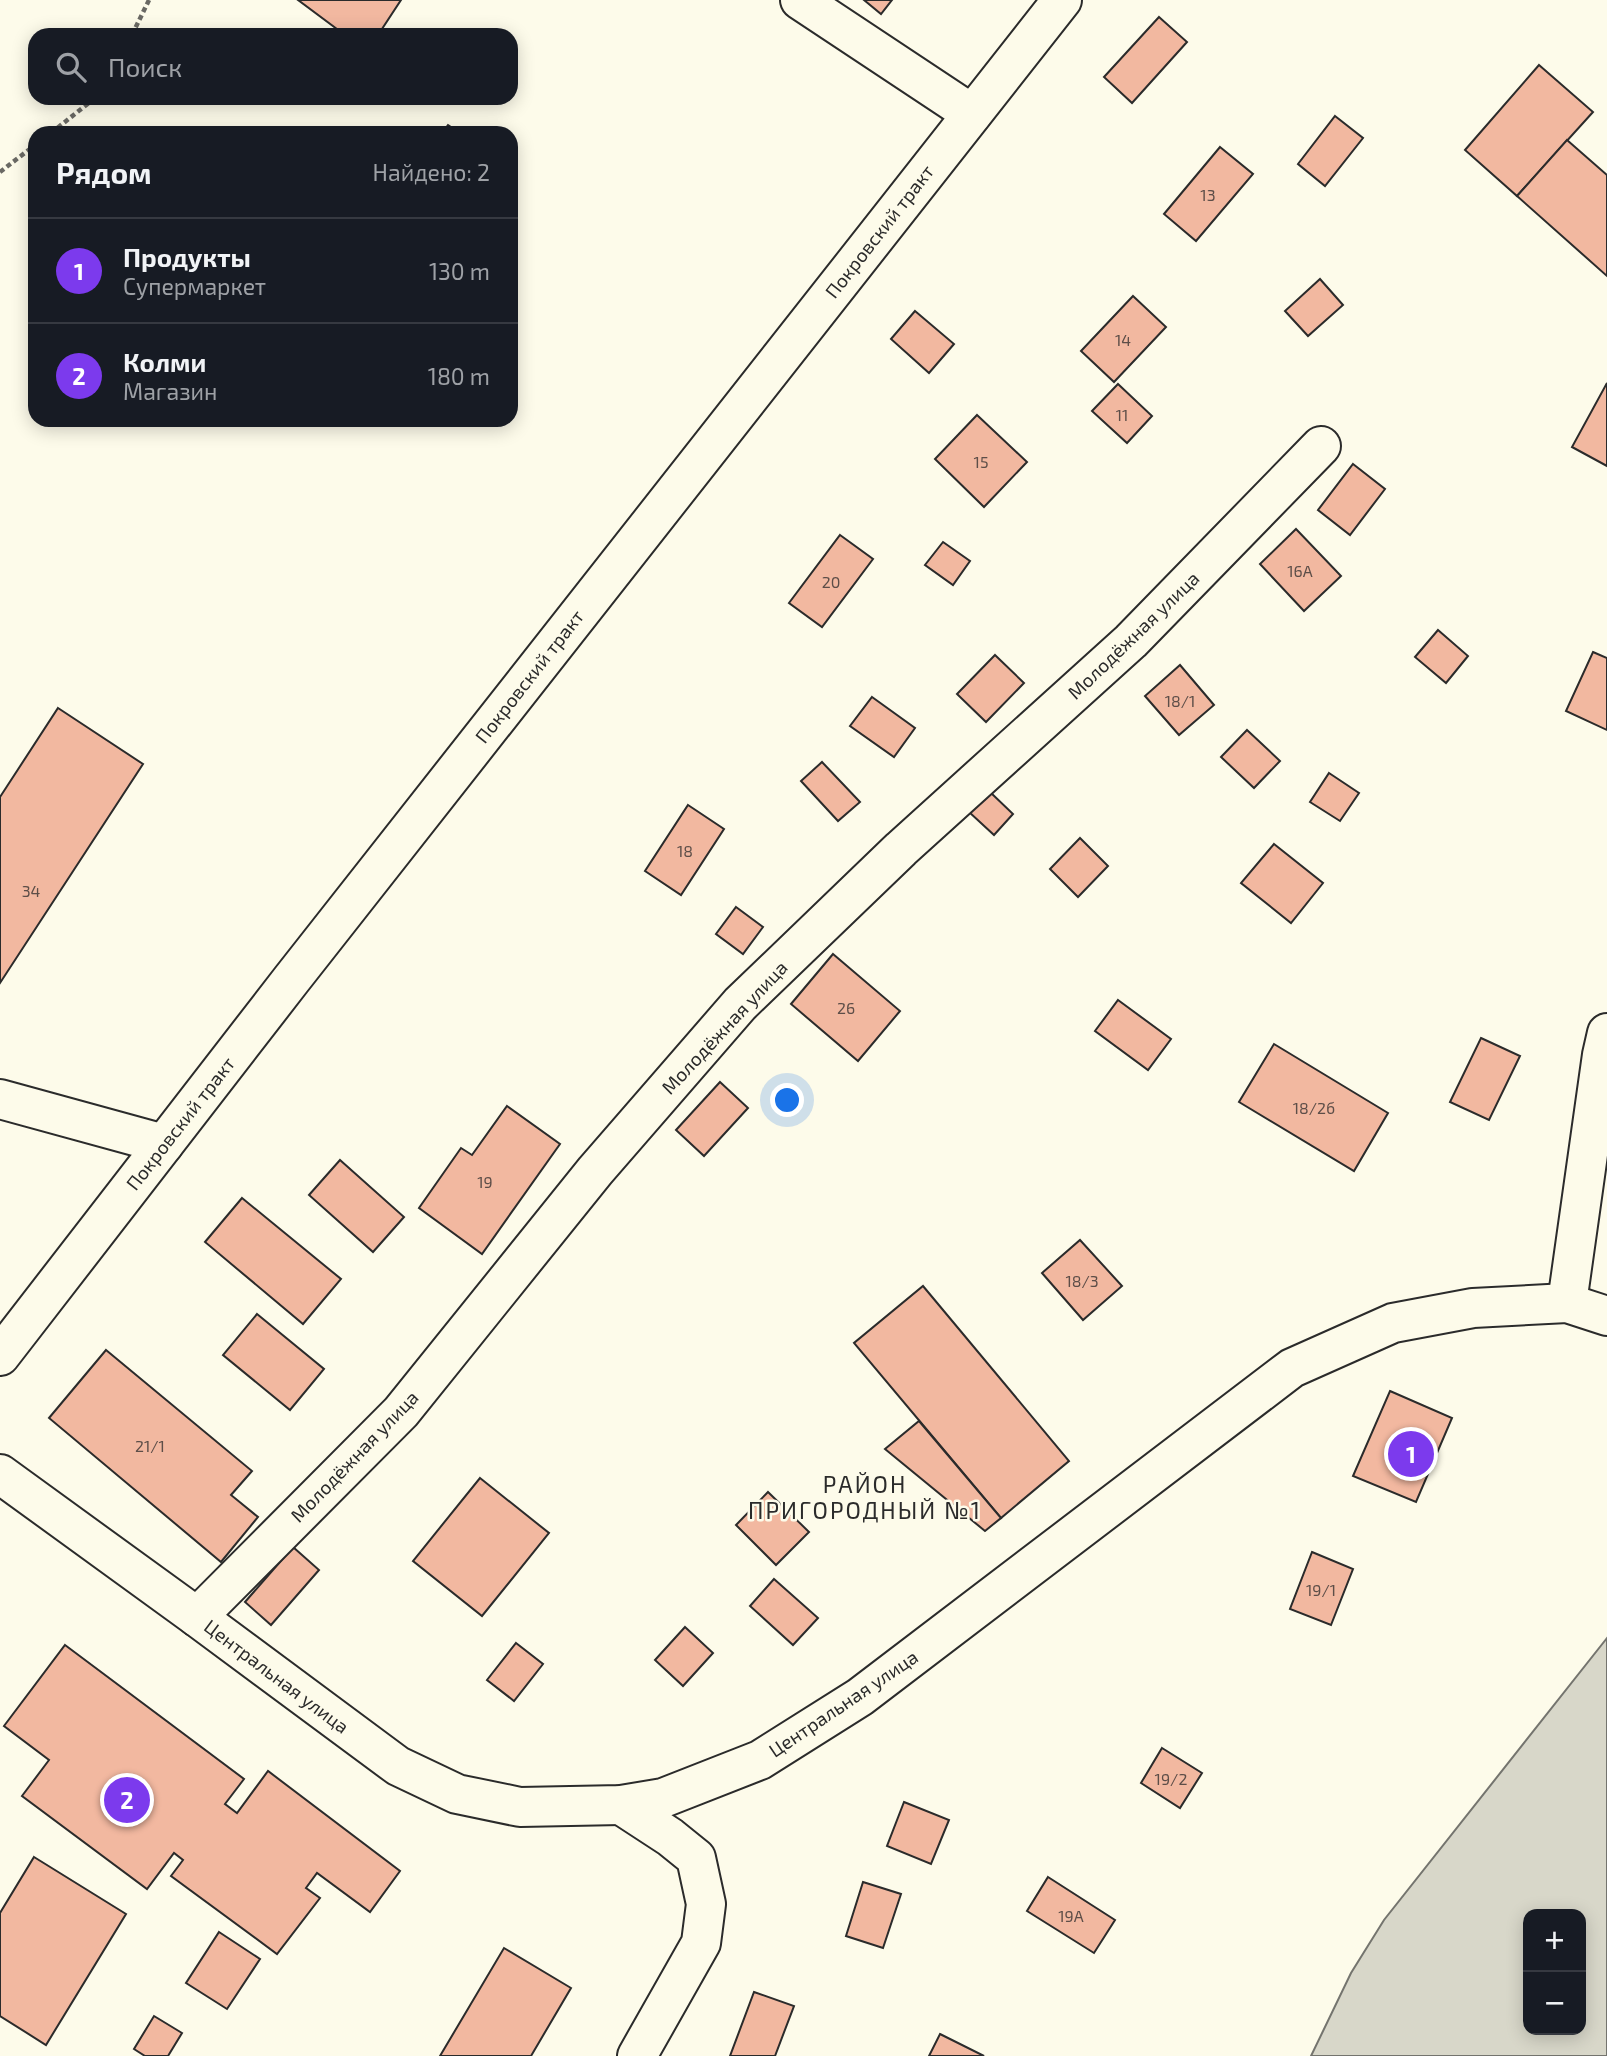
<!DOCTYPE html>
<html lang="ru">
<head>
<meta charset="utf-8">
<style>
  :root { --surface:#171b24; --page:#20242c; --text:#f1f3f6; --muted:#9ea1a6; --line:#363941; --accent:#7c3aed }
  body { margin:0; font-family:"Exo 2",sans-serif; background:var(--page); color:var(--text) }
  .controls { position:absolute; right:21px; bottom:21px; display:grid; overflow:hidden; border-radius:14px; box-shadow:0 4px 18px #0003 }
  .controls button { width:63px; height:63px; display:grid; place-items:center; padding:0; border:0; border-bottom:2px solid var(--line); background:var(--surface); color:var(--text); font:35px sans-serif }
  .you { position:absolute; left:788px; top:1101px; width:24px; height:24px; margin:-18px; border:5px solid #fff; border-radius:50%; background:#1a73e8; box-shadow:0 0 0 10px #1a73e833 }
  .badge { display:grid; place-items:center; width:46px; height:46px; border-radius:50%; background:var(--accent); color:#fff; font-size:23px; font-weight:700 }
  .pin { position:absolute; translate:-50% -50%; border:4px solid #fff; box-shadow:0 2px 7px #0006 }
  .list { margin:0; padding:0; list-style:none }
  h2 { display:flex; justify-content:space-between; align-items:center; height:91px; margin:0; padding:0 28px; font-size:30px }
  h2 small { font-size:23px; font-weight:400; color:var(--muted) }
  .list li { display:grid; grid-template-columns:46px 1fr auto; gap:21px; align-items:center; box-sizing:border-box; height:105px; padding:0 28px; border-top:2px solid var(--line) }
  .list b { display:block; font-size:26px; white-space:nowrap }
  .list p { margin:0; font-size:23px; white-space:nowrap; color:var(--muted) }
  .list em { font-size:23px; font-style:normal; color:var(--muted) }
  .icon { flex:none; width:38px; height:38px; fill:none; stroke:currentColor; stroke-width:2; stroke-linecap:round; stroke-linejoin:round }
  .map { position:relative; flex:none; width:1607px; height:2056px; overflow:hidden }
  .search { position:absolute; background:var(--surface); box-shadow:0 4px 18px #0003; left:28px; top:28px; width:490px; height:77px; display:flex; align-items:center; gap:18px; box-sizing:border-box; padding:0 24px; border-radius:21px; color:var(--muted); font-size:26px }
  .panel { position:absolute; background:var(--surface); box-shadow:0 4px 18px #0003; left:28px; top:126px; width:490px; height:301px; border-radius:21px }
  .map>svg:first-child { display:block }
  .water { fill:#d8d7c9; stroke:#74746e; stroke-width:2; fill-rule:evenodd }
  .building { fill:#f2b8a0; stroke:#2b2b2b; stroke-width:2 }
  .lines { fill:none; stroke-linecap:round; stroke-linejoin:round }
  .minor-casing { stroke:#2b2b2b; stroke-width:42 }
  .major-casing { stroke:#2b2b2b; stroke-width:42 }
  .path { stroke:#6a6964; stroke-width:4.5; stroke-dasharray:5 3.5; stroke-linecap:butt }
  .minor { stroke:#fdfbea; stroke-width:38 }
  .major { stroke:#fdfbea; stroke-width:38 }
  .labels { text-anchor:middle; dominant-baseline:central; stroke-width:5; stroke-linejoin:round; paint-order:stroke }
  .number-label { font-size:16px; fill:#5d4e48 }
  .street-label { font-size:19px; fill:#2b2b2b; stroke:#fdfbea }
  .quarter-label { font-size:23px; letter-spacing:2px; fill:#2b2b2b; stroke:#fdfbea }
</style>
</head>
<body>
<div class="map">
<svg width="1607" height="2056" viewBox="0 0 1607 2056">
  <rect width="100%" height="100%" fill="#fdfbea"/>
  <!-- water -->
  <path class="water" d="M1607,1638V2056H1311L1351,1973L1384,1920ZM1528,1914H1581V2030H1528Z"/>
  <!-- building -->
  <g class="building">
    <path d="M298,0H401L378,35H345Z"/>
    <path d="M864,0H892L881,14Z"/>
    <path d="M1159,17L1187,42L1132,103L1104,77Z"/>
    <path d="M1539,65L1593,112L1517,196L1465,150Z"/>
    <path d="M1335,116L1363,138L1325,186L1298,164Z"/>
    <path d="M448,125L460,133H442Z"/>
    <path d="M1567,140L1607,175V276L1517,196Z"/>
    <path d="M1220,147L1253,174L1196,241L1164,214Z"/>
    <path d="M1320,279L1343,305L1308,336L1285,311Z"/>
    <path d="M1133,296L1166,327L1114,382L1081,351Z"/>
    <path d="M915,311L954,344L929,373L891,339Z"/>
    <path d="M1607,383V466L1572,447Z"/>
    <path d="M1118,384L1152,416L1127,443L1092,411Z"/>
    <path d="M977,415L1027,462L984,507L935,459Z"/>
    <path d="M1353,464L1385,489L1350,535L1318,510Z"/>
    <path d="M1296,529L1341,576L1304,611L1260,564Z"/>
    <path d="M840,535L873,559L822,627L789,603Z"/>
    <path d="M943,542L970,561L953,585L925,565Z"/>
    <path d="M1438,630L1468,656L1446,683L1415,657Z"/>
    <path d="M1593,652L1607,658V730L1566,711Z"/>
    <path d="M995,655L1024,683L986,722L957,694Z"/>
    <path d="M1180,665L1214,705L1179,735L1145,696Z"/>
    <path d="M872,697L915,728L894,757L850,726Z"/>
    <path d="M58,708L143,764L0,983V797Z"/>
    <path d="M1247,730L1280,761L1254,788L1221,757Z"/>
    <path d="M822,762L860,802L838,821L801,781Z"/>
    <path d="M1329,773L1359,793L1340,821L1310,802Z"/>
    <path d="M989,791L1013,814L994,835L969,812Z"/>
    <path d="M688,805L724,829L681,895L645,871Z"/>
    <path d="M1080,838L1108,866L1078,897L1050,869Z"/>
    <path d="M1274,844L1323,883L1291,923L1241,883Z"/>
    <path d="M736,907L763,927L743,954L716,934Z"/>
    <path d="M833,954L900,1011L858,1061L791,1004Z"/>
    <path d="M1118,1000L1171,1039L1148,1070L1095,1031Z"/>
    <path d="M1481,1038L1520,1056L1489,1120L1450,1102Z"/>
    <path d="M1274,1044L1388,1113L1354,1171L1239,1102Z"/>
    <path d="M720,1082L748,1108L704,1156L676,1130Z"/>
    <path d="M507,1106L560,1144L482,1254L419,1208L461,1148L472,1155Z"/>
    <path d="M340,1160L404,1217L373,1252L309,1195Z"/>
    <path d="M242,1198L341,1279L303,1324L205,1242Z"/>
    <path d="M1080,1240L1122,1286L1083,1320L1042,1273Z"/>
    <path d="M923,1286L1069,1461L1001,1518L854,1343Z"/>
    <path d="M257,1314L324,1369L290,1410L223,1355Z"/>
    <path d="M106,1350L252,1471L231,1495L258,1517L221,1562L49,1418Z"/>
    <path d="M1390,1391L1452,1418L1416,1502L1353,1476Z"/>
    <path d="M919,1421L1001,1518L985,1531L885,1449Z"/>
    <path d="M480,1478L549,1533L482,1616L413,1561Z"/>
    <path d="M768,1492L809,1532L776,1565L736,1525Z"/>
    <path d="M293,1547L319,1570L271,1625L245,1602Z"/>
    <path d="M1312,1552L1353,1569L1331,1625L1290,1609Z"/>
    <path d="M774,1579L818,1618L793,1645L750,1606Z"/>
    <path d="M685,1627L713,1653L683,1686L655,1660Z"/>
    <path d="M516,1643L543,1664L514,1701L487,1680Z"/>
    <path d="M65,1645L244,1779L225,1804L237,1813L268,1771L400,1871L370,1912L317,1873L306,1888L320,1898L277,1954L171,1876L183,1860L174,1853L147,1889L22,1796L49,1760L4,1726Z"/>
    <path d="M1162,1748L1202,1773L1180,1808L1141,1783Z"/>
    <path d="M904,1802L949,1820L931,1864L887,1846Z"/>
    <path d="M34,1857L126,1914L46,2045L0,2016V1913Z"/>
    <path d="M1048,1877L1115,1920L1094,1953L1027,1911Z"/>
    <path d="M863,1882L901,1894L883,1948L846,1936Z"/>
    <path d="M219,1932L260,1959L227,2009L186,1983Z"/>
    <path d="M504,1948L571,1988L531,2056H440Z"/>
    <path d="M754,1992L794,2006L775,2056H730Z"/>
    <path d="M154,2016L182,2033L168,2056H145L134,2049Z"/>
    <path d="M940,2034L984,2056H929Z"/>
  </g>
  <g class="lines">
    <!-- minor casing -->
    <g class="minor-casing">
      <g id="minor">
        <path d="M800,0L972,114"/>
        <path d="M0,1099L164,1144"/>
        <path d="M1567,1303L1602,1055L1607,1033"/>
        <path d="M0,1474L197,1617L398,1766L457,1794L520,1807L621,1805L663,1798L760,1760L860,1697L1292,1368L1393,1323L1473,1308L1567,1303L1607,1316"/>
        <path d="M197,1617L401,1412L595,1171L740,1004L901,849L1131,641L1321,446"/>
        <path d="M621,1805L670,1837L696,1858L706,1904L701,1943L637,2056"/>
      </g>
    </g>
    <!-- major casing -->
    <g class="major-casing">
      <path id="major" d="M0,1356L291,980L1062,0"/>
    </g>
    <!-- path -->
    <g class="path">
      <path d="M132,35L149,0"/>
      <path d="M51,133L95,98"/>
      <path d="M0,172L35,145"/>
    </g>
    <!-- minor -->
    <use href="#minor" class="minor"/>
    <!-- major -->
    <use href="#major" class="major"/>
  </g>
  <g class="labels">
    <!-- number labels -->
    <g class="number-label">
      <text x="1208" y="194">13</text>
      <text x="1123" y="339">14</text>
      <text x="1122" y="414">11</text>
      <text x="981" y="461">15</text>
      <text x="1300" y="570">16А</text>
      <text x="831" y="581">20</text>
      <text x="1180" y="700">18/1</text>
      <text x="685" y="850">18</text>
      <text x="31" y="890">34</text>
      <text x="846" y="1007">26</text>
      <text x="1314" y="1107">18/2б</text>
      <text x="485" y="1181">19</text>
      <text x="1082" y="1280">18/3</text>
      <text x="150" y="1445">21/1</text>
      <text x="1321" y="1589">19/1</text>
      <text x="1171" y="1778">19/2</text>
      <text x="1071" y="1915">19А</text>
    </g>
    <!-- street labels -->
    <g class="street-label">
      <text transform="translate(879 231) rotate(-52)">Покровский тракт</text>
      <text transform="translate(1133 635) rotate(-44)">Молодёжная улица</text>
      <text transform="translate(529 676) rotate(-52)">Покровский тракт</text>
      <text transform="translate(724 1027) rotate(-47)">Молодёжная улица</text>
      <text transform="translate(180 1123) rotate(-52)">Покровский тракт</text>
      <text transform="translate(354 1456) rotate(-46)">Молодёжная улица</text>
      <text transform="translate(277 1676) rotate(37)">Центральная улица</text>
      <text transform="translate(843 1703) rotate(-34)">Центральная улица</text>
    </g>
    <!-- quarter labels -->
    <g class="quarter-label">
      <text x="865" y="1484">РАЙОН<tspan x="865" dy="26">ПРИГОРОДНЫЙ №1</tspan></text>
    </g>
  </g>
</svg>
<div class="controls">
<button>+</button>
<button>−</button>
</div>
<div class="you"></div>
<div class="pin badge" style="left:1411px;top:1454px">1</div>
<div class="pin badge" style="left:127px;top:1800px">2</div>
<div class="search"><svg class="icon" aria-label="search" viewBox="0 0 24 24"><circle cx="10" cy="10" r="6"/><path d="M15 15l6 6"/></svg>Поиск</div>
<section class="panel">
<h2>Рядом<small>Найдено: 2</small></h2>
<ul class="list">
<li><span class="badge">1</span><div><b>Продукты</b><p>Супермаркет</p></div><em>130 m</em></li>
<li><span class="badge">2</span><div><b>Колми</b><p>Магазин</p></div><em>180 m</em></li>
</ul>
</section>
</div>
</body>
</html>
